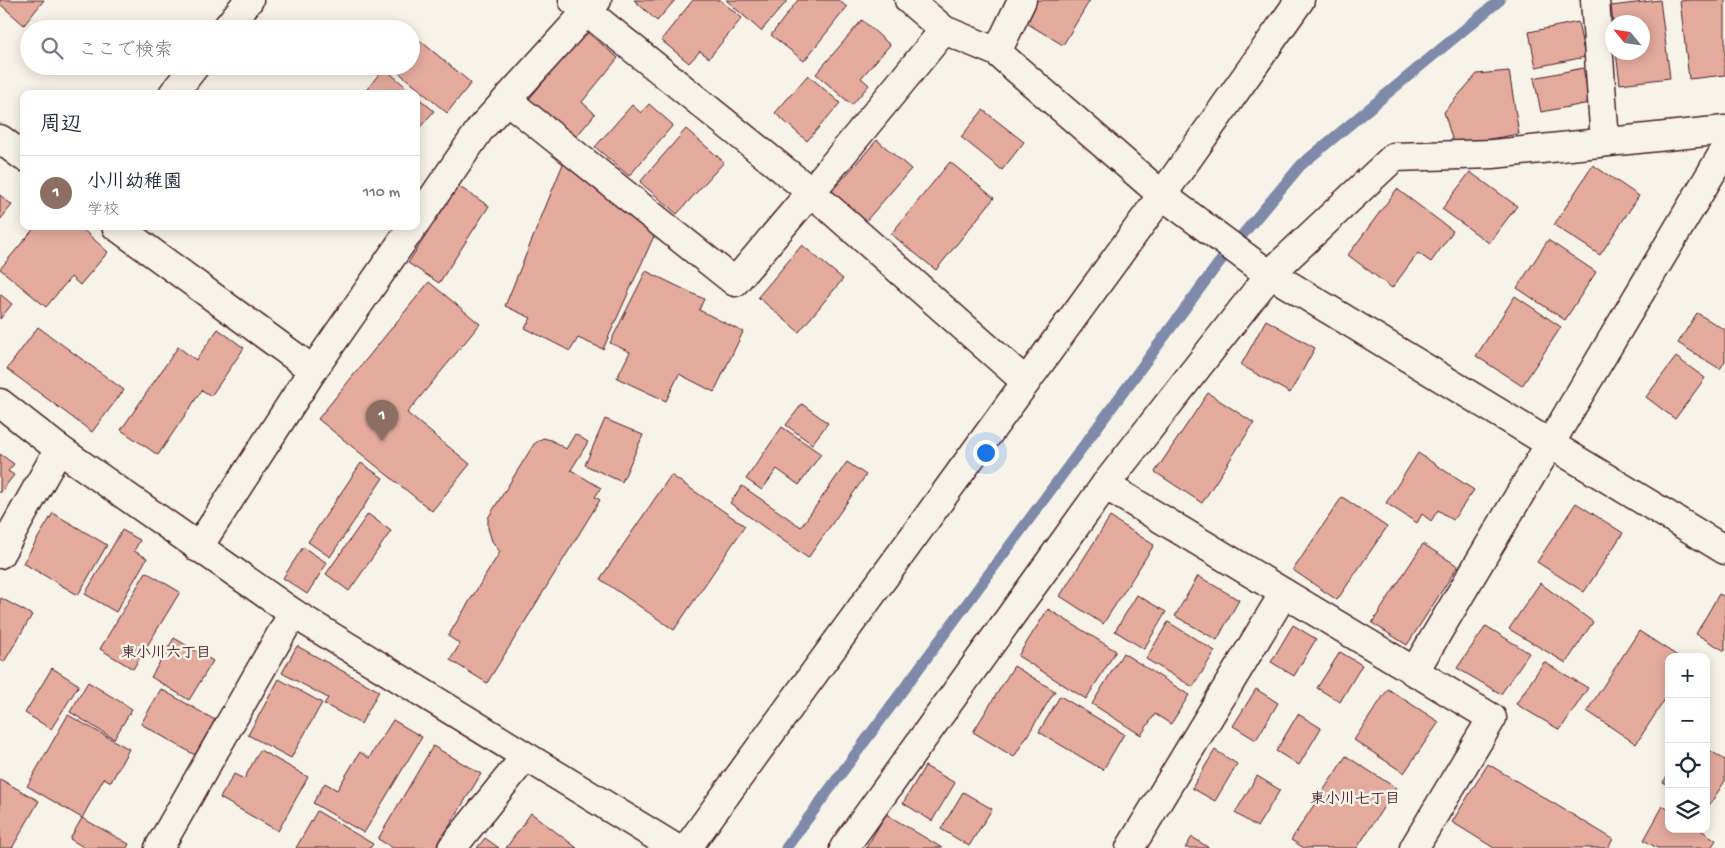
<!DOCTYPE html>
<html lang="ja">
<head>
<meta charset="utf-8">
<style>
  :root { --surface:#fff; --page:#f2f2f3; --text:#1f2937; --muted:#747a83; --line:#e0e1e3; --accent:#2563eb }
  body { margin:0; font-family:"Gochi Hand","Klee One",sans-serif; background:var(--page); color:var(--text) }
  .controls { position:absolute; right:15px; bottom:15px; display:grid; overflow:hidden; border-radius:10px; box-shadow:0 2px 12px #0003 }
  .controls button { width:45px; height:45px; display:grid; place-items:center; padding:0; border:0; border-bottom:1px solid var(--line); background:var(--surface); color:var(--text); font:25px sans-serif }
  .compass { position:absolute; left:1605px; top:15px; width:45px; height:45px; border-radius:50%; background:var(--surface); box-shadow:0 2px 12px #0003; rotate:299deg }
  .you { position:absolute; left:985px; top:452px; width:18px; height:18px; margin:-12px; border:4px solid #fff; border-radius:50%; background:#1a73e8; box-shadow:0 0 0 8px #1a73e833 }
  .badge { display:grid; place-items:center; width:32px; height:32px; border-radius:50%; background:var(--accent); color:#fff; font-size:16px; font-weight:700 }
  .pin { position:absolute; translate:-50% -41px; filter:drop-shadow(0 1px 2px #0008) }
  .pin::after { content:''; position:absolute; top:26px; width:18px; height:15px; background:inherit; clip-path:polygon(0 0,100% 0,50% 100%) }
  .list { margin:0; padding:0; list-style:none }
  h2 { display:flex; justify-content:space-between; align-items:center; height:65px; margin:0; padding:0 20px; font-size:21px }
  h2 small { font-size:16px; font-weight:400; color:var(--muted) }
  .list li { display:grid; grid-template-columns:32px 1fr auto; gap:15px; align-items:center; box-sizing:border-box; height:75px; padding:0 20px; border-top:1px solid var(--line) }
  .list b { display:block; font-size:19px; white-space:nowrap }
  .list p { margin:0; font-size:16px; white-space:nowrap; color:var(--muted) }
  .list em { font-size:16px; font-style:normal; color:var(--muted) }
  .icon { flex:none; width:28px; height:28px; fill:none; stroke:currentColor; stroke-width:2; stroke-linecap:round; stroke-linejoin:round }
  .map { position:relative; flex:none; width:1725px; height:848px; overflow:hidden }
  .search { position:absolute; background:var(--surface); box-shadow:0 2px 12px #0003; left:20px; top:20px; width:400px; height:55px; display:flex; align-items:center; gap:12px; box-sizing:border-box; padding:0 18px; border-radius:28px; color:var(--muted); font-size:19px }
  .panel { position:absolute; background:var(--surface); box-shadow:0 2px 12px #0003; left:20px; top:90px; width:400px; height:140px; border-radius:10px }
  .map>svg:first-child { display:block }
  .lines { fill:none; stroke-linecap:round; stroke-linejoin:round }
  .stream { stroke:#7f8aaa; stroke-width:11 }
  .building { fill:#e4ab9d; stroke:#4a1f2b }
  .minor-casing { stroke:#4a1f2b; stroke-width:31 }
  .tertiary-casing { stroke:#4a1f2b; stroke-width:31 }
  .minor { stroke:#f7f3e8; stroke-width:28 }
  .tertiary { stroke:#f7f3e8; stroke-width:28 }
  .labels { text-anchor:middle; dominant-baseline:central; stroke-width:5; stroke-linejoin:round; paint-order:stroke }
  .neighbourhood-label { font-size:15px; font-weight:bold; fill:#4a1f2b; stroke:#f7f3e8 }
</style>
</head>
<body>
<div class="map">
<svg width="1725" height="848" viewBox="0 0 1725 848">
  <rect width="100%" height="100%" fill="#f7f3e8"/>
  <filter id="ink" filterUnits="userSpaceOnUse"><feTurbulence type="fractalNoise" baseFrequency=".02" numOctaves="2"/><feDisplacementMap in="SourceGraphic" scale="10" xChannelSelector="R" yChannelSelector="G"/><feConvolveMatrix kernelMatrix="1 2 1 2 8 2 1 2 1" color-interpolation-filters="sRGB"/></filter>
  <g filter="url(#ink)">
    <g class="lines">
      <!-- stream -->
      <path class="stream" d="M786,848L1218,264L1301,165L1500,0"/>
    </g>
    <!-- building -->
    <g class="building">
      <path d="M0,0H44L24,25L0,4Z"/>
      <path d="M634,0H675L657,21Z"/>
      <path d="M693,0H720L742,18L709,58L700,51L689,63L661,40Z"/>
      <path d="M726,0H788L761,31Z"/>
      <path d="M798,0H838L847,7L804,61L771,35Z"/>
      <path d="M1036,0H1090L1063,45L1023,21Z"/>
      <path d="M1660,0L1670,78L1620,84L1616,52H1642V22H1613L1611,6Z"/>
      <path d="M1690,0H1725V75L1689,79L1680,1Z"/>
      <path d="M862,20L890,45L861,78L869,85L852,105L816,74Z"/>
      <path d="M1578,22L1585,57L1536,67L1529,32Z"/>
      <path d="M586,31L618,58L582,102L595,114L576,137L529,99Z"/>
      <path d="M411,33L471,83L447,113L391,66H411Z"/>
      <path d="M384,68L414,94H363Z"/>
      <path d="M1583,68L1590,103L1541,112L1534,78Z"/>
      <path d="M1509,71L1519,134L1454,145L1444,112L1477,74Z"/>
      <path d="M808,75L840,103L807,141L775,113Z"/>
      <path d="M416,96L434,111L416,132Z"/>
      <path d="M649,104L673,125L629,176L595,147L632,105L641,113Z"/>
      <path d="M983,110L1024,142L1002,170L961,137Z"/>
      <path d="M686,129L724,162L677,214L640,182Z"/>
      <path d="M877,140L911,169L865,222L831,192Z"/>
      <path d="M565,159L654,236L603,349L578,338L570,351L525,328L531,318L505,306Z"/>
      <path d="M950,162L994,198L936,270L891,234Z"/>
      <path d="M1593,165L1639,196L1600,255L1554,225Z"/>
      <path d="M1470,172L1517,206L1489,243L1442,209Z"/>
      <path d="M458,186L489,206L439,283L408,263Z"/>
      <path d="M1397,189L1453,231L1431,262L1418,253L1392,288L1348,255Z"/>
      <path d="M0,195L12,205L0,220Z"/>
      <path d="M36,226H79L108,252L80,285L71,277L46,307L0,269Z"/>
      <path d="M1548,240L1596,272L1565,320L1517,288Z"/>
      <path d="M802,245L843,279L799,332L758,297Z"/>
      <path d="M646,271L704,299L699,310L743,332L714,392L679,374L666,401L617,378L630,352L610,343Z"/>
      <path d="M429,282L480,324L407,413L470,464L432,511L318,419Z"/>
      <path d="M0,294L12,304L0,319Z"/>
      <path d="M1515,296L1561,327L1522,386L1476,356Z"/>
      <path d="M1697,313L1725,330V361L1720,369L1678,343Z"/>
      <path d="M1266,320L1315,348L1290,393L1241,365Z"/>
      <path d="M38,327L124,390L92,432L7,369Z"/>
      <path d="M218,329L244,348L211,396L202,390L158,455L121,430L178,347L196,360Z"/>
      <path d="M1676,357L1705,378L1675,419L1646,397Z"/>
      <path d="M1208,393L1254,423L1202,503L1155,472Z"/>
      <path d="M802,404L828,423L812,444L786,425Z"/>
      <path d="M605,419L643,435L622,482L585,465Z"/>
      <path d="M782,427L821,454L799,485L777,469L762,490L746,479Z"/>
      <path d="M575,434L588,442L571,470L601,488L595,497L600,500L487,683L450,660L460,644L448,636L500,552L492,541L488,528V518L534,444L543,438L551,440L566,449Z"/>
      <path d="M1418,453L1474,490L1453,520L1438,510L1431,521L1422,514L1417,523L1386,503Z"/>
      <path d="M0,454L14,464L8,471L14,475L0,493Z"/>
      <path d="M847,462L866,475L808,558L730,503L742,486L801,527Z"/>
      <path d="M361,463L383,478L330,557L308,542Z"/>
      <path d="M671,475L745,526L674,630L600,579Z"/>
      <path d="M1342,497L1387,527L1337,600L1293,570Z"/>
      <path d="M1576,503L1623,533L1584,592L1537,562Z"/>
      <path d="M53,513L107,545L78,595L23,563Z"/>
      <path d="M368,514L391,531L349,591L326,574Z"/>
      <path d="M1110,517L1154,545L1103,624L1060,596Z"/>
      <path d="M122,530L140,540L134,551L147,558L116,612L85,594Z"/>
      <path d="M1423,544L1458,566L1407,645L1372,623Z"/>
      <path d="M303,547L327,563L307,594L283,578Z"/>
      <path d="M146,572L180,592L133,669L100,649Z"/>
      <path d="M1198,576L1239,600L1217,640L1175,616Z"/>
      <path d="M1540,583L1593,622L1566,663L1509,629Z"/>
      <path d="M1719,594L1725,597V651L1696,634Z"/>
      <path d="M1137,595L1166,612L1144,649L1115,631Z"/>
      <path d="M1,598L32,615L4,662L0,660V600Z"/>
      <path d="M1048,609L1116,651L1086,699L1018,656Z"/>
      <path d="M1168,622L1215,651L1193,687L1146,659Z"/>
      <path d="M1293,625L1316,639L1294,676L1271,662Z"/>
      <path d="M1486,626L1529,653L1501,694L1457,668Z"/>
      <path d="M1639,631L1679,657H1669V693L1636,744L1587,711Z"/>
      <path d="M174,638L213,661L189,700L151,677Z"/>
      <path d="M297,646L379,691L361,724L324,704L328,698L282,673Z"/>
      <path d="M1340,652L1362,665L1340,702L1317,688Z"/>
      <path d="M1123,653L1189,695L1171,724L1155,714L1141,735L1092,704Z"/>
      <path d="M1544,662L1588,688L1560,730L1516,704Z"/>
      <path d="M1014,666L1055,691L1014,757L973,732Z"/>
      <path d="M52,668L79,685L51,729L25,713Z"/>
      <path d="M279,679L322,703L291,758L248,735Z"/>
      <path d="M88,682L132,709L114,739L70,712Z"/>
      <path d="M161,689L215,720L195,755L141,724Z"/>
      <path d="M1256,689L1278,703L1256,740L1233,726Z"/>
      <path d="M1388,689L1439,722L1404,773L1354,740Z"/>
      <path d="M1060,696L1124,734L1103,770L1039,732Z"/>
      <path d="M1298,714L1321,728L1299,765L1276,751Z"/>
      <path d="M68,715L129,749L111,782L104,778L82,818L27,786Z"/>
      <path d="M393,720L422,737L364,833L313,803L325,783L337,790L360,752L369,758Z"/>
      <path d="M433,746L481,774L436,848H393L378,839Z"/>
      <path d="M1706,748L1725,760V781L1708,807H1706Z"/>
      <path d="M260,750L308,777L278,831L220,798L234,774L244,779Z"/>
      <path d="M1215,750L1237,764L1215,801L1192,788Z"/>
      <path d="M1346,756L1396,788L1357,848H1304L1291,840Z"/>
      <path d="M1488,764L1613,839L1608,848H1494L1452,822Z"/>
      <path d="M925,766L955,783L932,821L903,803Z"/>
      <path d="M1669,774V785L1663,782Z"/>
      <path d="M1257,776L1280,790L1257,827L1235,813Z"/>
      <path d="M0,779L39,801L12,848H0Z"/>
      <path d="M963,792L992,809L969,846L941,829Z"/>
      <path d="M1663,806L1669,810V829H1699L1716,840L1711,848H1657L1644,840Z"/>
      <path d="M317,811L373,844L370,848H296Z"/>
      <path d="M531,813L577,848H506Z"/>
      <path d="M886,814L942,848H866Z"/>
      <path d="M82,818L129,844L127,848H85L70,839Z"/>
      <path d="M1192,837L1209,848H1185Z"/>
      <path d="M485,838L499,848H477Z"/>
    </g>
    <g class="lines">
      <!-- minor casing -->
      <g class="minor-casing">
        <g id="minor">
          <path d="M573,0L811,192L944,30"/>
          <path d="M1595,0L1605,142"/>
          <path d="M226,29L249,0"/>
          <path d="M997,52L1022,0"/>
          <path d="M173,94L195,66"/>
          <path d="M507,100L735,282L811,192L1026,382"/>
          <path d="M0,139L24,157"/>
          <path d="M416,222L481,128L597,0"/>
          <path d="M116,226L313,370"/>
          <path d="M1105,485L1492,718L1414,848"/>
          <path d="M198,548L313,370L413,226"/>
          <path d="M0,554L59,449"/>
          <path d="M1414,672L1725,150"/>
          <path d="M159,848L293,613"/>
          <path d="M452,848L525,757"/>
          <path d="M844,848L1105,485L1271,273L1394,157L1493,154L1725,130"/>
          <path d="M1130,848L1284,593"/>
        </g>
      </g>
      <!-- tertiary casing -->
      <g class="tertiary-casing">
        <g id="tertiary">
          <path d="M909,0L944,30L997,52L1162,195L1259,267L1725,550"/>
          <path d="M0,403L59,449L293,613L675,848"/>
          <path d="M687,848L1162,195L1300,0"/>
        </g>
      </g>
      <!-- minor -->
      <use href="#minor" class="minor"/>
      <!-- tertiary -->
      <use href="#tertiary" class="tertiary"/>
    </g>
  </g>
  <g class="labels">
    <!-- neighbourhood labels -->
    <g class="neighbourhood-label">
      <text x="166" y="654">東小川六丁目</text>
      <text x="1355" y="800">東小川七丁目</text>
    </g>
  </g>
</svg>
<div class="controls">
<button>+</button>
<button>−</button>
<button><svg class="icon" aria-label="locate" viewBox="0 0 24 24"><circle cx="12" cy="12" r="6"/><path d="M12 2v4M12 18v4M2 12h4M18 12h4"/></svg></button>
<button><svg class="icon" aria-label="layers" viewBox="0 0 24 24"><path d="M12 4l9 5-9 5-9-5zM3 14l9 5 9-5"/></svg></button>
</div>
<svg class="compass" viewBox="-18 -18 36 36"><path d="M0-13l5 13h-10z" fill="#e53935"/><path d="M0 13l5-13h-10z" fill="#747a83"/></svg>
<div class="you"></div>
<div class="pin badge" style="left:382px;top:441px;background:#8d6e63">1</div>
<div class="search"><svg class="icon" aria-label="search" viewBox="0 0 24 24"><circle cx="10" cy="10" r="6"/><path d="M15 15l6 6"/></svg>ここで検索</div>
<section class="panel">
<h2>周辺<small></small></h2>
<ul class="list">
<li><span class="badge" style="background:#8d6e63">1</span><div><b>小川幼稚園</b><p>学校</p></div><em>110 m</em></li>
</ul>
</section>
</div>
</body>
</html>
